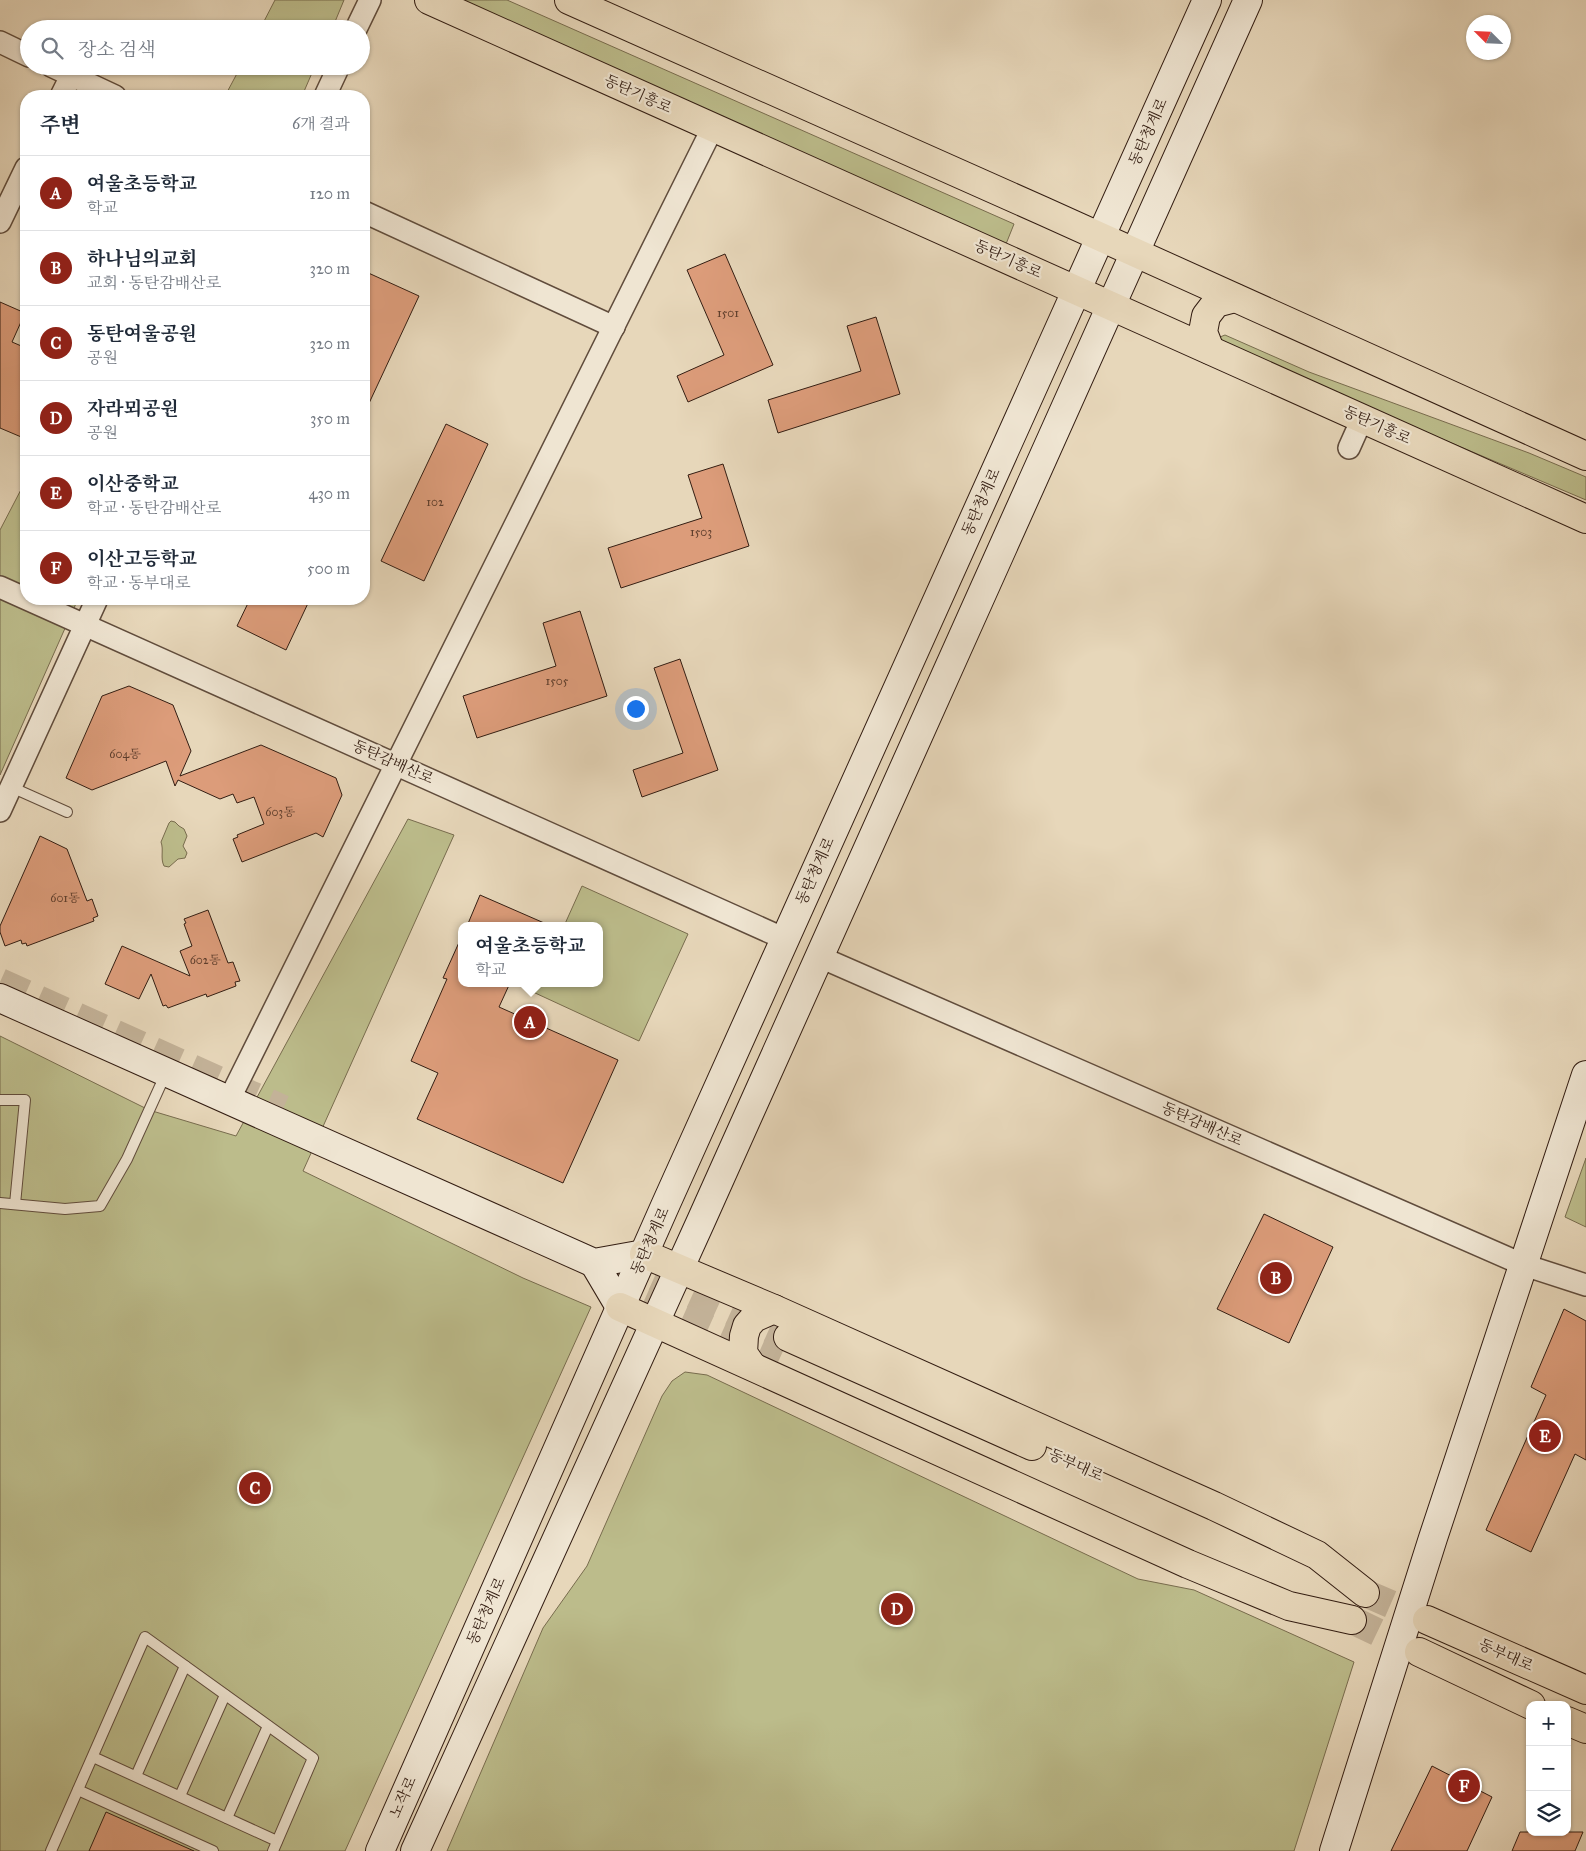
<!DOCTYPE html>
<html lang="ko">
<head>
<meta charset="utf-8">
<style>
  :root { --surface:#fff; --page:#f6f6f7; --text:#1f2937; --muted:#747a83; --line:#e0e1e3; --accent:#8f2418 }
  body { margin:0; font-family:"IM FELL Great Primer","Noto Serif KR",serif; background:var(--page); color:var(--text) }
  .controls { position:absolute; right:15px; bottom:15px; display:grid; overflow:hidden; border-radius:10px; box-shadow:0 1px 4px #0004 }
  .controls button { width:45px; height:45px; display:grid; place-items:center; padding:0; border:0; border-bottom:1px solid var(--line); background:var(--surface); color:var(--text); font:25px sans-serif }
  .compass { position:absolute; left:1466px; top:15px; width:45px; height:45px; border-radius:50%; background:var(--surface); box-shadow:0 1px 4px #0004; rotate:294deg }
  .you { position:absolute; left:635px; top:708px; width:18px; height:18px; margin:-12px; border:4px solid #fff; border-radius:50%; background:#1a73e8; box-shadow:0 0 0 8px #1a73e833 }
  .badge { display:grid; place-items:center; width:32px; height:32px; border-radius:50%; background:var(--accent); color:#fff; font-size:16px; font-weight:700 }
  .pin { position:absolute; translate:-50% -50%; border:2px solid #fff; box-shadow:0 1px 5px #0006 }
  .popup { position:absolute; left:458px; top:922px; width:145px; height:65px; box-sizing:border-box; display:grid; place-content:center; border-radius:10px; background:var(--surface); filter:drop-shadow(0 1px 4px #0005); font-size:16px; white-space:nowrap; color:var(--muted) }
  .popup b { font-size:19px; color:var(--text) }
  .popup::after { content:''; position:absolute; left:50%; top:100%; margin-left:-10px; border:10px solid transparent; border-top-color:var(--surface) }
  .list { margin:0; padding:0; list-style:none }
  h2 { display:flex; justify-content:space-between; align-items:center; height:65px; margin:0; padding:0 20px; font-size:21px }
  h2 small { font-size:16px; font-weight:400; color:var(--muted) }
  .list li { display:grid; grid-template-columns:32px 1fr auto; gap:15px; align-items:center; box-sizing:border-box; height:75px; padding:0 20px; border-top:1px solid var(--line) }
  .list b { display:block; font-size:19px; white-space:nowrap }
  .list p { margin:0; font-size:16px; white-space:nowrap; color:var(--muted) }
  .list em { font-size:16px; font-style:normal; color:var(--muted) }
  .icon { flex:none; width:28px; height:28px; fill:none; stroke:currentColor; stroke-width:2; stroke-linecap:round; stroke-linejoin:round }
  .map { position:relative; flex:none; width:1586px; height:1851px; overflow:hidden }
  .search { position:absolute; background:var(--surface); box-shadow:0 1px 4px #0004; left:20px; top:20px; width:350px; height:55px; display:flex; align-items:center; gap:12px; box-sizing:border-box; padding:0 18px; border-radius:28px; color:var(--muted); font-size:19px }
  .panel { position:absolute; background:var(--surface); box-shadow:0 1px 4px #0004; left:20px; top:90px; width:350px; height:515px; border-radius:20px }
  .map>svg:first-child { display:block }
  .green { fill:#bcbc8b; stroke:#786c4e }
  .building { fill:#dc9c7a; stroke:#331d12 }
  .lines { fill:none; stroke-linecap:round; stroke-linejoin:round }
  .highway-tunnel { stroke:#c3b298; stroke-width:28; stroke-dasharray:28 14; stroke-linecap:butt }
  .lane-casing { stroke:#604c3c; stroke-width:12 }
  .street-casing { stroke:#604c3c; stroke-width:24 }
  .secondary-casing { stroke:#331d12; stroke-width:30 }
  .primary-casing { stroke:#331d12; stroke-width:30 }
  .highway-casing { stroke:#331d12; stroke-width:30 }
  .lane { stroke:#efe5d2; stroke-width:10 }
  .street { stroke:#efe5d2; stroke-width:21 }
  .secondary { stroke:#efe5d2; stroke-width:28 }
  .primary { stroke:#e7d7ba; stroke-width:28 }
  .highway { stroke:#e7d7ba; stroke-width:28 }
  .labels { text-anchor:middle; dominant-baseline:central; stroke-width:4.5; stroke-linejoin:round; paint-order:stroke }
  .number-label { font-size:12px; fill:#5d3d2c }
  .street-label { font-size:15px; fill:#331d12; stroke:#efe5d2 }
</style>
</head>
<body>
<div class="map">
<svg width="1586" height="1851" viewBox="0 0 1586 1851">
  <rect width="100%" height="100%" fill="#e7d7ba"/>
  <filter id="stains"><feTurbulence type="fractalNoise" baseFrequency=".004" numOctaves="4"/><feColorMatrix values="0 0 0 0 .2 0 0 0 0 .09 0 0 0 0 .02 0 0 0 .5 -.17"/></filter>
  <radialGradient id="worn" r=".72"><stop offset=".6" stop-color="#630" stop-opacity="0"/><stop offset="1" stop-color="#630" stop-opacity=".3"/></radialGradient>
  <!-- green -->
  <g class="green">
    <path d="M275,0H344L332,29H260Z"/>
    <path d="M454,0H507L1014,224L1006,244Z"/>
    <path d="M241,66H315L302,96H225Z"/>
    <path d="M1225,335L1309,372L1529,453L1586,477V500L1220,345V337Z"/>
    <path d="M26,480V599H78L0,775V530Z"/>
    <path d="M408,819L454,835L303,1171L523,1278L591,1307L345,1851H0V1036L149,1110L236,1136Z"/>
    <path d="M171,821L175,822L179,826L184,829L187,836L183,846L187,853L185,858L178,859L169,867L164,866C160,858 164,850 161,842L169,823Z"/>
    <path d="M582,886L688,934L639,1041L533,992L537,983H599V926H564Z"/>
    <path d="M1586,1158V1227L1565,1217Z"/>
    <path d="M685,1372L707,1375L1138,1579L1194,1590L1354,1662L1294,1851H447L543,1628L587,1566L662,1396L672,1381Z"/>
  </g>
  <!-- building -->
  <g class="building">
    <path d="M725,254L773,365L688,402L677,376L724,355L687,270Z"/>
    <path d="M364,271L419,296L364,414Z"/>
    <path d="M0,302L25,313L12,342L26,348V439L0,428Z"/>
    <path d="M876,317L900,394L778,433L768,400L861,371L847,326Z"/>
    <path d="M446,424L488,444L424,581L381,561Z"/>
    <path d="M723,464L749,546L621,588L608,548L702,518L688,475Z"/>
    <path d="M250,599H310L286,650L237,626Z"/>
    <path d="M580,611L607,696L477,738L463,696L556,666L543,623Z"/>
    <path d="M680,659L718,770L642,797L633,770L683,753L654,668Z"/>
    <path d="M129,686L173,705L191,751L180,776L261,745L336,778L342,795L323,837L316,833L242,862L233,839L238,837L237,835L264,824L254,797L237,803L233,794L220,799L178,780L175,786L166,761L92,790L66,778L102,696Z"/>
    <path d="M40,836L67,849L87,901L92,899L98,916L93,918L94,921L27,946L26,943L22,944L21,940L5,946L0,932V926Z"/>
    <path d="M480,895L551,926H467Z"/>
    <path d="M208,910L228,963L233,962L240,981L235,982L236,986L207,997L206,994L168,1008L166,1005L163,1006L151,974L139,999L105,984L122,946L190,976L180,951L192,946L184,924L186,923L184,919Z"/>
    <path d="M461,938V983H510L499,1007L618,1060L563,1183L417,1119L438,1073L411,1061L447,979L443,978Z"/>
    <path d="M1264,1214L1333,1247L1289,1343L1217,1309Z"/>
    <path d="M1564,1309L1586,1321V1460L1575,1454L1531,1552L1486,1530L1546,1395L1531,1387Z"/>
    <path d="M1432,1766L1492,1797L1467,1851H1391Z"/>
    <path d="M106,1812L194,1851H89Z"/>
    <path d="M1520,1832H1583L1575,1851H1512Z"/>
  </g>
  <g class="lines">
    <!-- highway-tunnel -->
    <g class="highway-tunnel">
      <path d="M0,982L283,1109"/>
      <path d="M616,1260L788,1337"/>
      <path d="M606,1283L779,1360"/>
      <path d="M1365,1593L1427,1620"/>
      <path d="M1352,1620L1419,1652"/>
    </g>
    <!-- lane casing -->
    <g class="lane-casing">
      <g id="lane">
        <path d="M11,787L67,812"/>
        <path d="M0,1100H25L15,1204"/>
        <path d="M0,1203L65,1209L100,1206L127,1159L166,1073"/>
        <path d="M93,1757L277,1841"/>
        <path d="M136,1776L185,1666"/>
        <path d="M78,1790L213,1851"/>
        <path d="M180,1796L225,1695"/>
        <path d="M227,1818L268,1726"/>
        <path d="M51,1851L145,1637L313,1758L273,1851"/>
      </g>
    </g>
    <!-- street casing -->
    <g class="street-casing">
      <g id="street">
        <path d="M356,29L370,0"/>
        <path d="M0,42L29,56"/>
        <path d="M51,66L115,96"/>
        <path d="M61,96L71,76"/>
        <path d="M325,96L339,66"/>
        <path d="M364,212L614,327"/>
        <path d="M0,222L26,168"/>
        <path d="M1349,448L1362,419"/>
        <path d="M0,587L785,939"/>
        <path d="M0,811L97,599"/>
        <path d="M820,957L1524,1265L1586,1285"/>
        <path d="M229,1100L713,127"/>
      </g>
    </g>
    <!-- secondary casing -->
    <g class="secondary-casing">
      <g id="secondary">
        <path d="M0,998L594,1263L644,1254"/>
        <path d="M594,1263L620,1307"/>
        <path d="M380,1851L665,1206L1207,0"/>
        <path d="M415,1851L701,1221L1248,0"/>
        <path d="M1334,1851L1433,1538L1586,1075"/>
      </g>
    </g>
    <!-- primary casing -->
    <g class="primary-casing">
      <g id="primary">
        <path d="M429,0L1586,519"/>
        <path d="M569,0L1043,211L1586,456"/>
        <path d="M1210,350L1203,332L1206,316L1216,303L1235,298"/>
      </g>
    </g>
    <!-- highway casing -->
    <g class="highway-casing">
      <g id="highway">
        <path d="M644,1254L774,1309L1214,1506L1317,1555L1365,1593"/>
        <path d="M620,1307L1188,1564L1289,1606L1352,1620"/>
        <path d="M788,1337L1032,1446"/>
        <path d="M752,1366L743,1353L744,1336L747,1326L754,1318L774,1309"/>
        <path d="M1427,1620L1586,1690"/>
        <path d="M1419,1652L1531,1705"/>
        <path d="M1567,1721L1586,1729"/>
      </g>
    </g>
    <!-- lane -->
    <use href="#lane" class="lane"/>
    <!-- street -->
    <use href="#street" class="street"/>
    <!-- secondary -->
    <use href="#secondary" class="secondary"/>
    <!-- primary -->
    <use href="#primary" class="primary"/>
    <!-- highway -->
    <use href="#highway" class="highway"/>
  </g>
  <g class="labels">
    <!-- number labels -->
    <g class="number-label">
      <text x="728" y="313">1501</text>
      <text x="435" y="502">102</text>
      <text x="701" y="532">1503</text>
      <text x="557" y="681">1505</text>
      <text x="125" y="754">604동</text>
      <text x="280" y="812">603동</text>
      <text x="65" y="898">601동</text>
      <text x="205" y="960">602동</text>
    </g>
    <!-- street labels -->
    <g class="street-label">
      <text transform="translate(638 94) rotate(24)">동탄기흥로</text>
      <text transform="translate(1148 132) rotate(-66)">동탄청계로</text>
      <text transform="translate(1008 259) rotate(24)">동탄기흥로</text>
      <text transform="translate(1377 425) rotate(24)">동탄기흥로</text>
      <text transform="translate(981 502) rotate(-66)">동탄청계로</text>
      <text transform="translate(393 762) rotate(24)">동탄감배산로</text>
      <text transform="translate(815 871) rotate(-66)">동탄청계로</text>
      <text transform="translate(1202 1124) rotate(24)">동탄감배산로</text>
      <text transform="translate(650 1241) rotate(-66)">동탄청계로</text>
      <text transform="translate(1076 1465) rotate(24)">동부대로</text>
      <text transform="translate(486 1611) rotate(-66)">동탄청계로</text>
      <text transform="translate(1506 1655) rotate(24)">동부대로</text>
      <text transform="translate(403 1797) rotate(-66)">노작로</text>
    </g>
  </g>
  <rect width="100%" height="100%" filter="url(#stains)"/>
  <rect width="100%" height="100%" fill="url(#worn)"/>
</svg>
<div class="controls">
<button>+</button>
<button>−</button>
<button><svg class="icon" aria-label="layers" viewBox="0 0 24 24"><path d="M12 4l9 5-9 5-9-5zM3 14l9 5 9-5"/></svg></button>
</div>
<svg class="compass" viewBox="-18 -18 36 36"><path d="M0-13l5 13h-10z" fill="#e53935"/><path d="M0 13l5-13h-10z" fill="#747a83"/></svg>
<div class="you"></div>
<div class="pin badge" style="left:530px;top:1022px">A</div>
<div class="popup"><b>여울초등학교</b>학교</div>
<div class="pin badge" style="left:1276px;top:1278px">B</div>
<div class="pin badge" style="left:255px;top:1488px">C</div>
<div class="pin badge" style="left:897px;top:1609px">D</div>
<div class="pin badge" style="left:1545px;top:1436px">E</div>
<div class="pin badge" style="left:1464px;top:1786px">F</div>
<div class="search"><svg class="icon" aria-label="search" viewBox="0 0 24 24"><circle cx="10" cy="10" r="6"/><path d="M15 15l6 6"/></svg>장소 검색</div>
<section class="panel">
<h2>주변<small>6개 결과</small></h2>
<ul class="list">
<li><span class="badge">A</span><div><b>여울초등학교</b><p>학교</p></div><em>120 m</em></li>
<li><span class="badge">B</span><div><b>하나님의교회</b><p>교회 · 동탄감배산로</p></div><em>320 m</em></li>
<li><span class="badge">C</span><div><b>동탄여울공원</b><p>공원</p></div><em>320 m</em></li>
<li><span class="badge">D</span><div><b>자라뫼공원</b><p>공원</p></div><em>350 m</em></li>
<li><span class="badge">E</span><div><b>이산중학교</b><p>학교 · 동탄감배산로</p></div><em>430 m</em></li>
<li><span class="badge">F</span><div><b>이산고등학교</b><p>학교 · 동부대로</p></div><em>500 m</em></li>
</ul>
</section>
</div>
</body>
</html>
